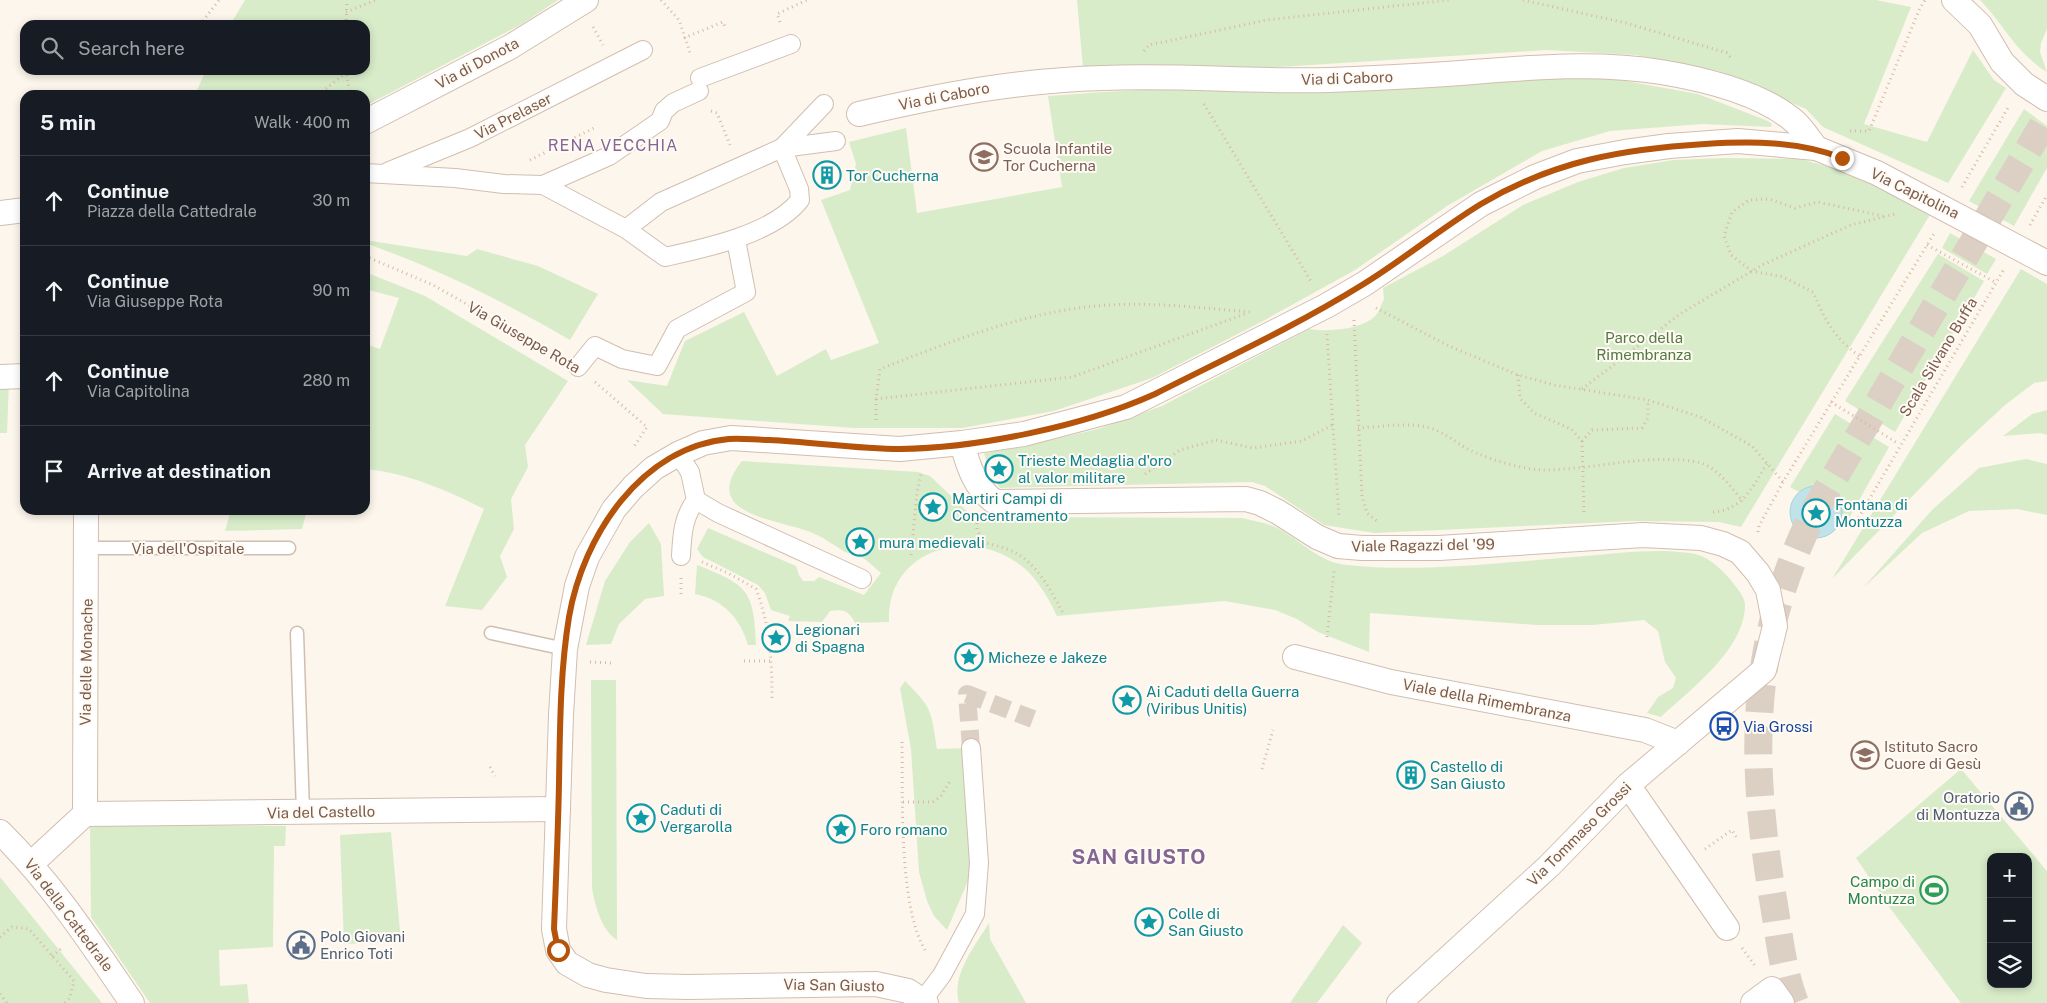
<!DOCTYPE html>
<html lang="en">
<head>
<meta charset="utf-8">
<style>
  :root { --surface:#171b24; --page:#20242c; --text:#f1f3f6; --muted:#9ea1a6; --line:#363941 }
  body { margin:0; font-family:"Public Sans",sans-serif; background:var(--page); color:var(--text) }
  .controls { position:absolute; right:15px; bottom:15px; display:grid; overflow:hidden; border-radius:10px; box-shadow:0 2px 8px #0003 }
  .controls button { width:45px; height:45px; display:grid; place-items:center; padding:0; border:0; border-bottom:1px solid var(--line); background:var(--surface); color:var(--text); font:25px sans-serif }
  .stop { position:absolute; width:15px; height:15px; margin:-11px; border:4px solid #b45309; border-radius:50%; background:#fff }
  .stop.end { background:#b45309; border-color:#fff; box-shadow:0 1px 5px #0008 }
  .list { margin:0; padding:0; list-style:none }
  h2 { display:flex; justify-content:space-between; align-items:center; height:65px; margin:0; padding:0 20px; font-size:21px }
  h2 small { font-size:16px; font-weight:400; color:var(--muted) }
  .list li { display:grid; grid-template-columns:32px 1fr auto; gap:15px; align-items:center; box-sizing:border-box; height:90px; padding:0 20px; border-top:1px solid var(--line) }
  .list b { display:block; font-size:19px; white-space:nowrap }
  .list p { margin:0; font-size:16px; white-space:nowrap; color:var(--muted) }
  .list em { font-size:16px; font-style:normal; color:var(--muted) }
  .icon { flex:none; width:28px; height:28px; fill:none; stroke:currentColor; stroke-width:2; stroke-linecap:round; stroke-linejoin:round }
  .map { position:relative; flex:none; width:2047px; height:1003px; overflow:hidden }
  .search { position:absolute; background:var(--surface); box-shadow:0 2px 8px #0003; left:20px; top:20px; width:350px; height:55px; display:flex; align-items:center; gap:12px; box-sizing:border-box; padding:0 18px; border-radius:15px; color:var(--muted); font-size:19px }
  .panel { position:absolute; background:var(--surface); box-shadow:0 2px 8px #0003; left:20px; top:90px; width:350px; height:425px; border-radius:15px }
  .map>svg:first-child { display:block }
  .green { fill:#d8ecc9; fill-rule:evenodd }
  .water { fill:#bfe3e8; stroke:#a5d3da }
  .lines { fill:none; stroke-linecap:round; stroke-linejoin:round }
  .pedestrian-tunnel { stroke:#dcd0c4; stroke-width:18; stroke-dasharray:18 9; stroke-linecap:butt }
  .primary-tunnel { stroke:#dcd0c4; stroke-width:28; stroke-dasharray:28 14; stroke-linecap:butt }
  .service-casing { stroke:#d1beb0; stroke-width:15 }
  .pedestrian-casing { stroke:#d1beb0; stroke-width:20 }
  .minor-casing { stroke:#d1beb0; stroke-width:26 }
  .path { stroke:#d9b8a5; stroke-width:3; stroke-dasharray:1 4; stroke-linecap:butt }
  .service { stroke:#fff; stroke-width:12 }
  .pedestrian { stroke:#fff; stroke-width:18 }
  .minor { stroke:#fff; stroke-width:24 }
  .route { stroke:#b45309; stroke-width:6 }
  .labels { text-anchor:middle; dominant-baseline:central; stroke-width:4; stroke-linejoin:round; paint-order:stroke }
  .street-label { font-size:15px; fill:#7a5c4d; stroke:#fffaf3 }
  .education-label { font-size:15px; fill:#785e54; stroke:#fffaf3; text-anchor:start }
  .culture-label { font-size:15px; fill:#0d838f; stroke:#fffaf3; text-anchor:start }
  .park-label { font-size:15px; fill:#537a41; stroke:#fffaf3 }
  .transit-label { font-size:15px; fill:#164399; stroke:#fffaf3; text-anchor:start }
  .service-label { font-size:15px; fill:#4e5e75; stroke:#fffaf3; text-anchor:end }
  .leisure-label { font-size:15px; fill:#27864d; stroke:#fffaf3; text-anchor:end }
  .neighbourhood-label { font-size:16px; letter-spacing:1px; fill:#846695; stroke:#fffaf3 }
  .district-label { font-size:20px; font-weight:bold; letter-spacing:1px; fill:#846695; stroke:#fffaf3 }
</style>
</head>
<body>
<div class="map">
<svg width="2047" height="1003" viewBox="0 0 2047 1003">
  <rect width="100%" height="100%" fill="#fdf6ec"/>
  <!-- green -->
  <g class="green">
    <path d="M245,0H558L522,24L365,106V95H195L206,70H365V25H230Z"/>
    <path d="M1077,0H1876L1911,7L1864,124L1927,142L1973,50L1994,80L2006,88L1948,183L1823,127L1806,109L1719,71L1636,55L1547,50L1279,67L1083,68Z"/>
    <path d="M1980,0H2047V29L2041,43L2040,52L2047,72C2014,51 2005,26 1980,0Z"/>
    <path d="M1598,76L1698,94L1768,121L1772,124L1771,127L1703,124L1610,131L1542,151L1447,206L1355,270L1263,321L1152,378L1054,411L962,428H854L663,414L627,380L667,386L685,341L744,312L777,376L826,349L831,360L879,343L821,200L850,190L856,164L849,142L906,128L917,213L1062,187L1048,96C1231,82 1415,84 1598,76Z"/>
    <path d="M2024,109L2047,126V168L2014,226L1969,201Z"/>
    <path d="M1724,158L1800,159L1841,170L1931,213L1741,527L1719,522L1634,521L1374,533L1324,525L1265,486L1252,482L1000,488L989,470L984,453L1029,445L1098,429L1162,406L1309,329C1328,332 1355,330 1372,319C1378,315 1381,305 1384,299L1383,288L1443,256L1523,205L1578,182L1624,168L1674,160Z"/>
    <path d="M1950,233L1996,259L1987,274L1942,248Z"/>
    <path d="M365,240L467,256L477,249L538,266L598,294L570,340C502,301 439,269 365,243Z"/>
    <path d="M1938,254L1984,281L1895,432L1845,401Z"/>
    <path d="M2021,269L2047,284V381L2034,383L2005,405L1962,445L1832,579Z"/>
    <path d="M365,272L425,296L568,381L525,445L528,467L511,499L514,529L500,556L507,577L482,610L445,606L484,509C446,490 408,473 365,469V344L380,349L399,298L365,289Z"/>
    <path d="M9,382L7,433H0V383Z"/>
    <path d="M2047,410V435L2041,433L2003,436L2032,414Z"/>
    <path d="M1835,414L1889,447L1849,518L1842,514L1837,496L1807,488L1799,492L1790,487Z"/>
    <path d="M2026,459L2047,464V515L2017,509L1969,511L1922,533L1862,589L1932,510L1979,468Z"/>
    <path d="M742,461L918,472L930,476L969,513L984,517L1242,518C1253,521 1264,522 1275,527C1300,539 1317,562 1347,565C1425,573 1506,562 1585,556C1619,553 1656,548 1690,553C1707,555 1719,567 1730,579C1735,586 1745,596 1745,605C1745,649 1691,689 1661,717L1647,713L1658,697L1673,688L1676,678L1665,662L1658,631L1644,620L1593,625H1537L1370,613L1369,652L1318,632L1297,619L1275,610L1225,601L1057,616C1048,597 1035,574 1016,562C964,527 886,552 889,622L855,623C849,610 843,609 830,611L822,622L788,621L790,616L771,610L765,593L758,585L703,557L697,549L708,528L796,566L799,575L803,581H814L819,577L864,595L881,573C874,567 867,560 860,556C855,554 850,554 845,552C835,546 826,539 815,534C783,519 697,517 742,461Z"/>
    <path d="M231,510H307L302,529L225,531Z"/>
    <path d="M649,523L661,544L664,596L645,599L619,624L611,644L586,645L605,581L630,542Z"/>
    <path d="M697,565C747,585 754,589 756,645H748C740,618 724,600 695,594Z"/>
    <path d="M591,680H616L617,940C601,930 595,905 592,888Z"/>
    <path d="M905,681C933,709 931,711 937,749L966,748L971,874L947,930L934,916L927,901L919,872L911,749L900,688Z"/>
    <path d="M1961,769L2047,871V1003H1961L1890,908L1856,858ZM1991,857H2028V984H1991Z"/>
    <path d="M90,825L286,826L285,846H274L273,947L219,950L220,986L247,984L249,1003H150L91,917Z"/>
    <path d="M391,832L401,942L344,944L340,835Z"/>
    <path d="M0,877L102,1003H0Z"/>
    <path d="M989,923L990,939L1026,1003H959C951,975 975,946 989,923Z"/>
    <path d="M1343,925L1362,943L1317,1003H1290Z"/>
  </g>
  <!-- water -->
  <circle class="water" cx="1816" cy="512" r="26"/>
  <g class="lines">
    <!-- pedestrian-tunnel -->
    <path class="pedestrian-tunnel" d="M971,748L967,694L1033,719"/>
    <!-- primary-tunnel -->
    <path class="primary-tunnel" d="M1795,1003C1782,970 1779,933 1773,899C1749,757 1749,641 1815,510L2047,118"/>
    <!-- service casing -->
    <g class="service-casing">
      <g id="service">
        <path d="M87,548H289"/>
        <path d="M297,633L303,812"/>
        <path d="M491,633L565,649"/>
      </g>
    </g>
    <!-- pedestrian casing -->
    <g class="pedestrian-casing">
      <g id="pedestrian">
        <path d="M700,78L791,44"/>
        <path d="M824,104L782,148L836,141"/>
        <path d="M387,172L470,138L643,50"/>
        <path d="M365,173L455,178L504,184L543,185L626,229L665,257C706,248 773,234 800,200L799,189L782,148L661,202L626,229"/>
        <path d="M543,185L609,156L660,121L664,111L673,103L699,91"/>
        <path d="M578,367L595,346L622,359L657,366L677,329L746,292L736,240"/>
        <path d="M678,454L690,472L696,500C683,517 682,535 681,556"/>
        <path d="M696,500L718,513L862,579"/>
        <path d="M923,1000L942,975L975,914L979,863L971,748"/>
      </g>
    </g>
    <!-- minor casing -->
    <g class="minor-casing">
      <g id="minor">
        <path d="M1954,0L1980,25L2002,62L2024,84L2047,99"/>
        <path d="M859,114C940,95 1020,80 1103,78C1179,75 1254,82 1330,80C1378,78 1426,76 1473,72C1536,67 1599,62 1661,72C1703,79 1761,93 1794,121C1803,129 1809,139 1816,148"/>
        <path d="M365,122L510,47L586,0"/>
        <path d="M0,213L25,210"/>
        <path d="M0,377L25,376"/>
        <path d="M962,443C968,466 975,488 995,502L1246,499L1260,503L1278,512L1317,537L1338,546L1362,548H1439L1643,535L1701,538L1723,544L1740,552L1758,573L1768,590L1775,626L1764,670L1628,785L1549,866L1399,1003"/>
        <path d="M1295,657L1391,682L1645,730L1678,743"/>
        <path d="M1628,785L1727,928"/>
        <path d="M85,814L558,809"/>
        <path d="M85,814L86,510"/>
        <path d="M0,832C52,883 91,943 132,1003"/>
        <path d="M32,863L85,814"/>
        <path d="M926,1003L908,991L876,984L688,987L646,986L606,980L588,975L567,963L558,950L554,929L561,715L565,649L577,586L587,557L614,509L633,487L654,468L678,454L703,443L731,438L900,449L962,443L1024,434L1126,407L1326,306L1364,284L1481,204L1535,177L1577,161L1625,152L1669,146L1738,141L1816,148L1877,173L2047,263"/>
        <path d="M1753,1003L1772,989L1782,1003"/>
      </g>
    </g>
    <!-- path -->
    <g class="path">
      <path d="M661,0L679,20L691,56"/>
      <path d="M1523,0L1626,23L1727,53L1732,59"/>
      <path d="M346,12L376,0"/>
      <path d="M780,22L777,14L807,0"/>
      <path d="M200,25L219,0"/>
      <path d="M346,25L347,0"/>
      <path d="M593,27L603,45"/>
      <path d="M684,38L723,22L725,27"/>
      <path d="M1144,51L1149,45L1267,20L1449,0"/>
      <path d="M346,70L350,95"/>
      <path d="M318,95L346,73"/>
      <path d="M1204,104L1312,283"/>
      <path d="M711,111L717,113L730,145"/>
      <path d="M1850,131H1869L1920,8L1925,0"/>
      <path d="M553,140L557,147"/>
      <path d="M530,160L594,128"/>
      <path d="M1962,187L2009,106"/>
      <path d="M2030,225L2047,195"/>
      <path d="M1927,245L1995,282"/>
      <path d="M365,256L433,285L557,355"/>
      <path d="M1376,308L1449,346L1518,375L1554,385L1648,400L1700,417L1752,446L1783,482"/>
      <path d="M1354,320L1362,497L1367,513L1377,521"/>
      <path d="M1327,334L1339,518"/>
      <path d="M1859,356C1833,336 1826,322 1813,292L1783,277L1752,271L1731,255L1724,236L1732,212L1749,200L1769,199L1795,208L1818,202L1883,216"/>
      <path d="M1518,375L1520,398L1534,413L1571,429L1582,441L1592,430L1642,428L1648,418V400"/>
      <path d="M595,382L647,427L633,448"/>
      <path d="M1582,389L1680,314L1762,265L1851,225L1895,214"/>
      <path d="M876,399L1072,377L1245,314"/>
      <path d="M1831,402L1899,444"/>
      <path d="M876,420V399L880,369C950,342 1021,313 1096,306C1147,301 1201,308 1252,312"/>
      <path d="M1358,428C1381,427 1411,421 1433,429C1449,435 1461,447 1476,453C1495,461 1522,469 1542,470C1593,470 1647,453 1697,462C1716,465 1731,488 1743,501"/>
      <path d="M1582,441L1584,513"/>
      <path d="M1145,474L1180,450L1216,440L1253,448L1302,441L1334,424"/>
      <path d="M1713,512C1743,510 1752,487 1767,464"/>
      <path d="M1856,522L2004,269"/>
      <path d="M977,523V529L983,542C994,545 1007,548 1016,553C1039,566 1052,593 1064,615"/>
      <path d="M1758,532L1759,526L1783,482L1935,232"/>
      <path d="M911,555L917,493L921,474"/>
      <path d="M702,562L728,573L756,589C770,625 772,660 772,698"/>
      <path d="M681,578V595"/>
      <path d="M1327,637L1334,571"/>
      <path d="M744,661H772"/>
      <path d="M590,662L612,663"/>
      <path d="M902,742C903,795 898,911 927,953"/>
      <path d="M490,767L495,776"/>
      <path d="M1262,769L1273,730"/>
      <path d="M903,802H933L941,796L950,781"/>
      <path d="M1705,849L1732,830L1738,840"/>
      <path d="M0,937L12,927L29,929L74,981L70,998L65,1003"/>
      <path d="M1742,948L1756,967"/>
      <path d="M52,956L61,949"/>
      <path d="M0,994L7,1003"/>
    </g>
    <!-- service -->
    <use href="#service" class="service"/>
    <!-- pedestrian -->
    <use href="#pedestrian" class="pedestrian"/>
    <!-- minor -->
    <use href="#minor" class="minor"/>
  </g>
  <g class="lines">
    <!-- route -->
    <path class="route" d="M558,950L554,929C556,881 558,832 559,783C560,728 560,672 569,617C583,536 641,447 729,439C742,438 756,440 769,440C813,442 857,449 900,449C978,448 1084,426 1155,394C1224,359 1296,326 1362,285C1403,260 1440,229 1481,204C1554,161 1622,149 1705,144C1751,141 1798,141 1842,158"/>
  </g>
  <!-- icons -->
  <defs>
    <g id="school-ring" transform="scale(1.4375)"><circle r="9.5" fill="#fffaf3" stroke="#8d6e63" stroke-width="1.5"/><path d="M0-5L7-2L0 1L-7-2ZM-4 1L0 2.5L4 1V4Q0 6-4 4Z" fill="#8d6e63"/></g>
    <g id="building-ring" transform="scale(1.4375)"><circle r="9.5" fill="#fffaf3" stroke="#0f9aa8" stroke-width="1.5"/><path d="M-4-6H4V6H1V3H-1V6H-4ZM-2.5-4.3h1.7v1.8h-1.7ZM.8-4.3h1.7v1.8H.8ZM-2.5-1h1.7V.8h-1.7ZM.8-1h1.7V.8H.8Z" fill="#0f9aa8"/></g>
    <g id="sight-ring" transform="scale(1.4375)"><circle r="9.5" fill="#fffaf3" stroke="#0f9aa8" stroke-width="1.5"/><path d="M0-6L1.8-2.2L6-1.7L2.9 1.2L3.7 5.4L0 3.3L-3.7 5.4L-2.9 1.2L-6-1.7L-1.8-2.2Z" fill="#0f9aa8"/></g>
    <g id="bus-ring" transform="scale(1.4375)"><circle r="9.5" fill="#fffaf3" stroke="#1a4fb4" stroke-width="1.5"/><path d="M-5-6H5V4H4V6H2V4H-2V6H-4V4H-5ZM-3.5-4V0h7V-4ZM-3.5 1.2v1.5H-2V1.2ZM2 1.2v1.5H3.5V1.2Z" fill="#1a4fb4"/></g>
    <g id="civic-ring" transform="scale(1.4375)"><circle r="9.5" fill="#fffaf3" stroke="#5c6f8a" stroke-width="1.5"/><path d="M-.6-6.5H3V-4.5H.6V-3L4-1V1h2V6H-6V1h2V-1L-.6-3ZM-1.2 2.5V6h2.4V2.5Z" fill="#5c6f8a"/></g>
    <g id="stadium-ring" transform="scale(1.4375)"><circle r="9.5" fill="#fffaf3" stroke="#2e9e5b" stroke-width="1.5"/><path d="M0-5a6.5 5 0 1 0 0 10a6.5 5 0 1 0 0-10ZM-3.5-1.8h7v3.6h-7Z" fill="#2e9e5b"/></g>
  </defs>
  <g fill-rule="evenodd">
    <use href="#school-ring" x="984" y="157"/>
    <use href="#building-ring" x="827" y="175"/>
    <use href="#sight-ring" x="999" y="469"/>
    <use href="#sight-ring" x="933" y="507"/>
    <use href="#sight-ring" x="1816" y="513"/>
    <use href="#sight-ring" x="860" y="542"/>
    <use href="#sight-ring" x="776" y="638"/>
    <use href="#sight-ring" x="969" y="657"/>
    <use href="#sight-ring" x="1127" y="700"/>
    <use href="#bus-ring" x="1724" y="726"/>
    <use href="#school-ring" x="1865" y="755"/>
    <use href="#building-ring" x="1411" y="775"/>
    <use href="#civic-ring" x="2019" y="806"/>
    <use href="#sight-ring" x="641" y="818"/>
    <use href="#sight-ring" x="841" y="829"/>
    <use href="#stadium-ring" x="1934" y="890"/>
    <use href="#sight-ring" x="1149" y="922"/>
    <use href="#civic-ring" x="301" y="945"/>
  </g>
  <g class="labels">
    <!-- street labels -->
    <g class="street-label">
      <text transform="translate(477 63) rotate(-28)">Via di Donota</text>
      <text transform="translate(1347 78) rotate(-2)">Via di Caboro</text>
      <text transform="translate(944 96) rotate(-11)">Via di Caboro</text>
      <text transform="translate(513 116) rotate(-27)">Via Prelaser</text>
      <text transform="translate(1915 193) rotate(26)">Via Capitolina</text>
      <text transform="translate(524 337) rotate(30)">Via Giuseppe Rota</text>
      <text transform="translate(1938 357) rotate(-59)">Scala Silvano Buffa</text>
      <text transform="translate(1423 545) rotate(-1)">Viale Ragazzi del '99</text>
      <text x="188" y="548">Via dell'Ospitale</text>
      <text transform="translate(86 662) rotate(-89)">Via delle Monache</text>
      <text transform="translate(1487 700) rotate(11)">Viale della Rimembranza</text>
      <text transform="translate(321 812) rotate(-1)">Via del Castello</text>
      <text transform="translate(1579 834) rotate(-45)">Via Tommaso Grossi</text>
      <text transform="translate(69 915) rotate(53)">Via della Cattedrale</text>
      <text transform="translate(834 985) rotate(1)">Via San Giusto</text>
    </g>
    <!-- education labels -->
    <g class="education-label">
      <text x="1003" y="148">Scuola Infantile<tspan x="1003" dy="17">Tor Cucherna</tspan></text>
      <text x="1884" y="746">Istituto Sacro<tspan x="1884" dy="17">Cuore di Gesù</tspan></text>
    </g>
    <!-- culture labels -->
    <g class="culture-label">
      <text x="846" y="175">Tor Cucherna</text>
      <text x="1018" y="460">Trieste Medaglia d'oro<tspan x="1018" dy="17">al valor militare</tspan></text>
      <text x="952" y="498">Martiri Campi di<tspan x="952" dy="17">Concentramento</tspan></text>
      <text x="1835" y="504">Fontana di<tspan x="1835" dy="17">Montuzza</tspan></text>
      <text x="879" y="542">mura medievali</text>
      <text x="795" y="629">Legionari<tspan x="795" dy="17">di Spagna</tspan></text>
      <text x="988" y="657">Micheze e Jakeze</text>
      <text x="1146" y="691">Ai Caduti della Guerra<tspan x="1146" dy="17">(Viribus Unitis)</tspan></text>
      <text x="1430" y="766">Castello di<tspan x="1430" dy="17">San Giusto</tspan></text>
      <text x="660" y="809">Caduti di<tspan x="660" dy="17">Vergarolla</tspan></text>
      <text x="860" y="829">Foro romano</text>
      <text x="1168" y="913">Colle di<tspan x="1168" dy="17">San Giusto</tspan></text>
    </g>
    <!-- park labels -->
    <g class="park-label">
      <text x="1644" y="337">Parco della<tspan x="1644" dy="17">Rimembranza</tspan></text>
    </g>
    <!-- transit labels -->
    <g class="transit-label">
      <text x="1743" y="726">Via Grossi</text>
    </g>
    <!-- service labels -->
    <g class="service-label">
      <text x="2000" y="797">Oratorio<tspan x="2000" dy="17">di Montuzza</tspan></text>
      <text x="320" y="936" text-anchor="start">Polo Giovani<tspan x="320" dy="17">Enrico Toti</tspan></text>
    </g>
    <!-- leisure labels -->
    <g class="leisure-label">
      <text x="1915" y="881">Campo di<tspan x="1915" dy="17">Montuzza</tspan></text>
    </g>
    <!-- neighbourhood labels -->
    <g class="neighbourhood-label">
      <text x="613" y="145">RENA VECCHIA</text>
    </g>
    <!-- district labels -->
    <g class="district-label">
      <text x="1139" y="857">SAN GIUSTO</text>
    </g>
  </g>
</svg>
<div class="controls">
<button>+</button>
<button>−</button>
<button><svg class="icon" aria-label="layers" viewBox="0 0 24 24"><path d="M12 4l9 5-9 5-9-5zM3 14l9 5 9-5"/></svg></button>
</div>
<div class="stop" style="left:558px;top:950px"></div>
<div class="stop end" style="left:1842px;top:158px"></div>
<div class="search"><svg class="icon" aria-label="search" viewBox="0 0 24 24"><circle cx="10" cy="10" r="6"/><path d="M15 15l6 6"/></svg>Search here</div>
<section class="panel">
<h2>5 min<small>Walk · 400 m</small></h2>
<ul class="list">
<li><svg class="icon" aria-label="ahead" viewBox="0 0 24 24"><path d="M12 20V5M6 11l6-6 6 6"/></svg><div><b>Continue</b><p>Piazza della Cattedrale</p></div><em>30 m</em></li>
<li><svg class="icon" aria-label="ahead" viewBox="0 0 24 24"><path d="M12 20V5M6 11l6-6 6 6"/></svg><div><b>Continue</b><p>Via Giuseppe Rota</p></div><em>90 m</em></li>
<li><svg class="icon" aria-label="ahead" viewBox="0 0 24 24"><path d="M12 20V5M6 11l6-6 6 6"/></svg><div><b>Continue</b><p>Via Capitolina</p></div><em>280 m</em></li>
<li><svg class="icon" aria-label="arrive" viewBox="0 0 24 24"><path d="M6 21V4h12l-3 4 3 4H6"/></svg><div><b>Arrive at destination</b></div></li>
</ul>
</section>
</div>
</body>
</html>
